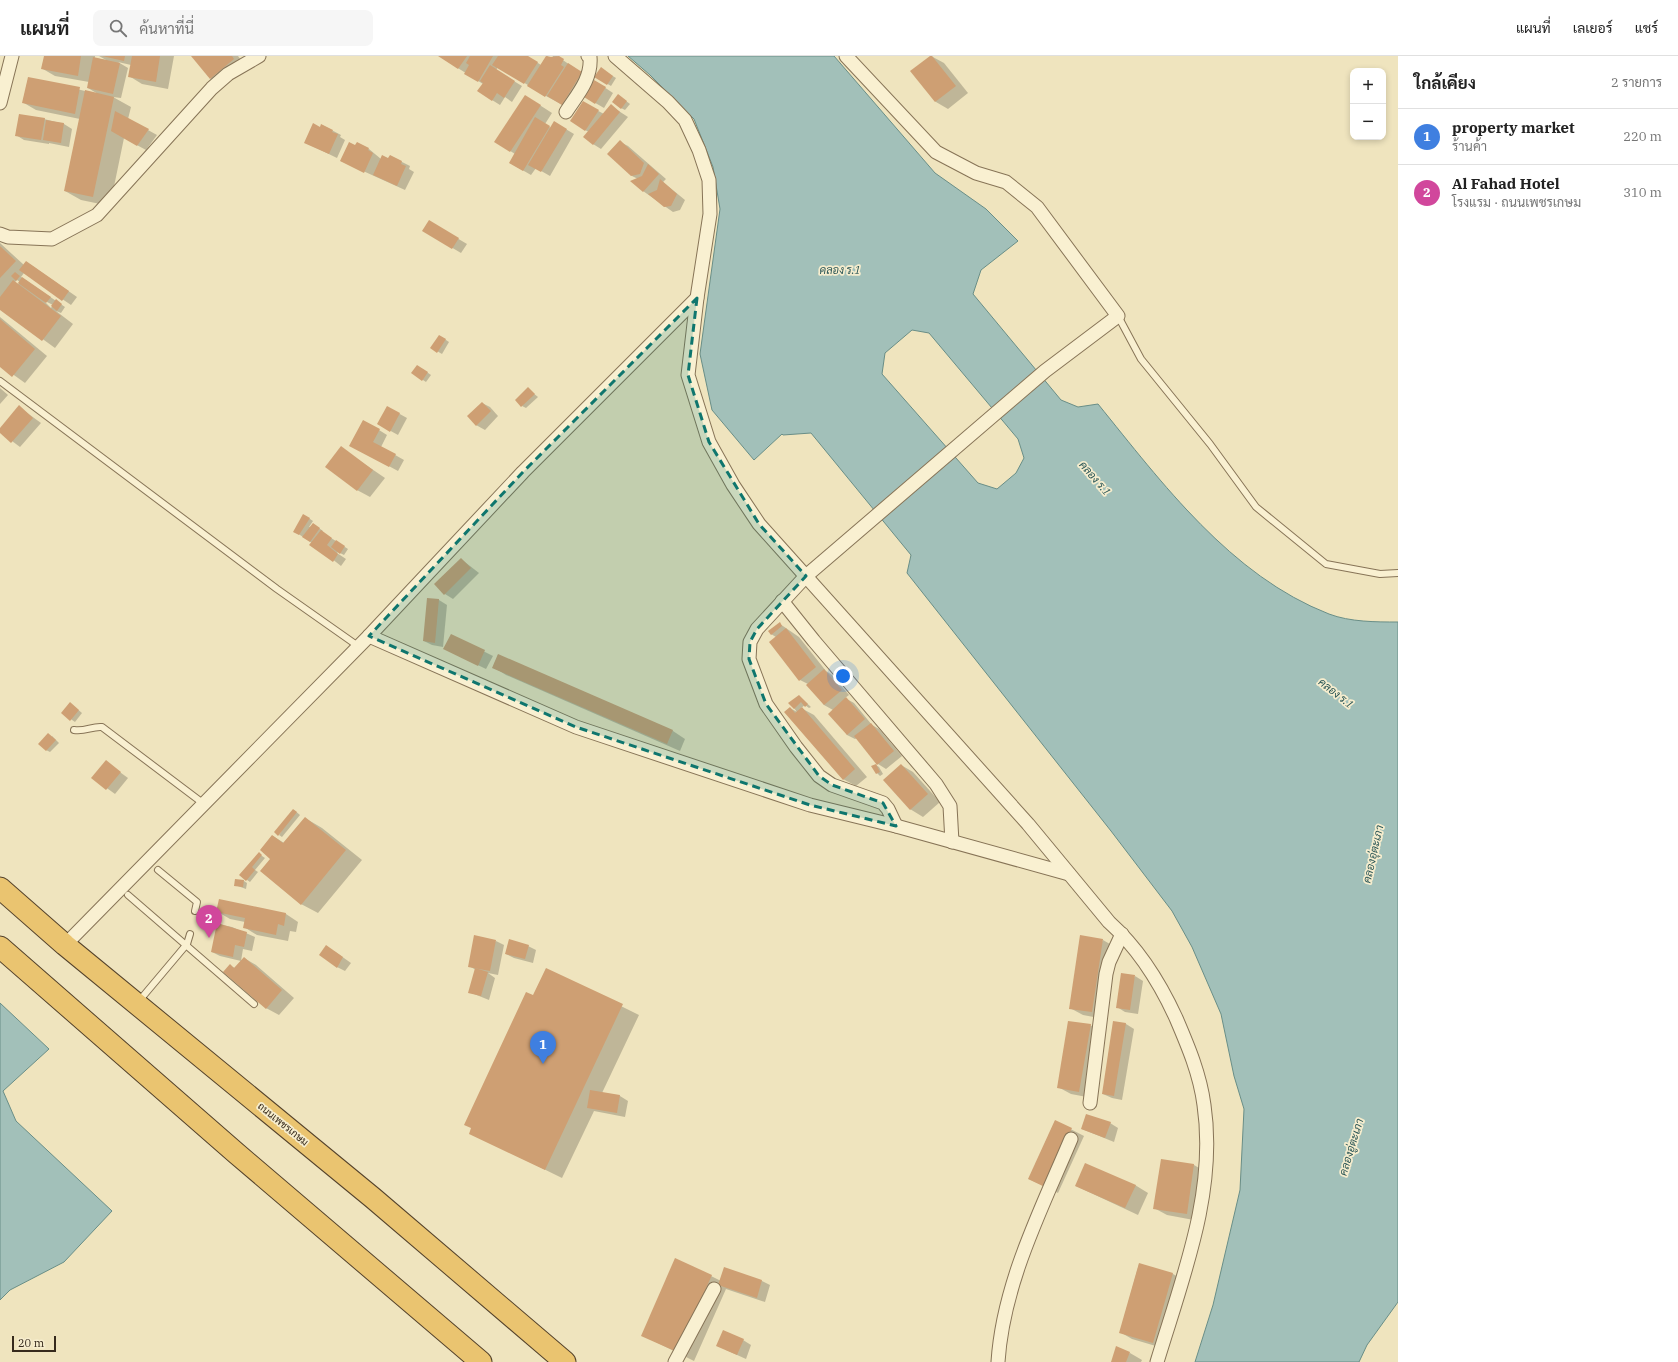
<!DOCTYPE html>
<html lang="th">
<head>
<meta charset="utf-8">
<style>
  :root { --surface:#fff; --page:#f6f6f6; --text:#222; --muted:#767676; --line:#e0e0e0; --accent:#972d25 }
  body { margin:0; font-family:"IBM Plex Serif",Sarabun,serif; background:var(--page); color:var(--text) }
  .controls { position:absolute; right:12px; top:12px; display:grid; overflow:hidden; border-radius:8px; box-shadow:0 2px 6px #0003 }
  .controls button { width:36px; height:36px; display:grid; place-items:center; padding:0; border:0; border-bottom:1px solid var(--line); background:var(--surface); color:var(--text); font:20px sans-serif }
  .scale { position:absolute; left:12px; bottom:10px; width:44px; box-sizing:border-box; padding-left:4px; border:2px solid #362a1c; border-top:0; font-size:11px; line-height:14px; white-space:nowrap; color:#362a1c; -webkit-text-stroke:3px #f6edce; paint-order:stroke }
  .you { position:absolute; left:843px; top:620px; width:14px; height:14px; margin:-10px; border:3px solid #fff; border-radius:50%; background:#1a73e8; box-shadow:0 0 0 6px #1a73e833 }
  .badge { display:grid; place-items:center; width:26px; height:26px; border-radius:50%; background:var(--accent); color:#fff; font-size:13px; font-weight:700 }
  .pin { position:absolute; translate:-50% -33px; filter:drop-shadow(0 1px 2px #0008) }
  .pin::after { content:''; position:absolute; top:21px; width:14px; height:12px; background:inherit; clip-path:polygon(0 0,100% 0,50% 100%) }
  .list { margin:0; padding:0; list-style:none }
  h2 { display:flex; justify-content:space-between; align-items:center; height:52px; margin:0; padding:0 16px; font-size:17px }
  h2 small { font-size:13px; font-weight:400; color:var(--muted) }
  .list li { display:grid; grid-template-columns:26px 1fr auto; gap:12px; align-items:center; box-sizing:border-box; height:56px; padding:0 16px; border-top:1px solid var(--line) }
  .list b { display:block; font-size:15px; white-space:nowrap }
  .list p { margin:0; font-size:13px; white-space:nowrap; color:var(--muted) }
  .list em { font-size:13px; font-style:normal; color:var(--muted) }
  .icon { flex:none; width:22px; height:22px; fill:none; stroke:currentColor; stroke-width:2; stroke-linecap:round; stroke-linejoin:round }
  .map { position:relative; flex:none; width:1398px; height:1306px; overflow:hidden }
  header { display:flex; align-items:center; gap:24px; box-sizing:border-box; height:56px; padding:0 20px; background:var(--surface); border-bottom:1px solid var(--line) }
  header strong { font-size:19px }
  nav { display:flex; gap:22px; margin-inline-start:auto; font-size:14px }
  .search { width:280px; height:36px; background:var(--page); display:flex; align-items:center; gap:10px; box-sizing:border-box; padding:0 14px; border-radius:8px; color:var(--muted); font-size:15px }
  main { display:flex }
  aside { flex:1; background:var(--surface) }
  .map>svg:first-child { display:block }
  .water { fill:#a2c0b9; stroke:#698e87; fill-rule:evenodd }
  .shadow { fill:#0003; fill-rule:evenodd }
  .building { fill:#ce9f73 }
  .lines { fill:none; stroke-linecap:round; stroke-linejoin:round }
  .service-casing { stroke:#877457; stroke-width:8 }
  .minor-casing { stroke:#877457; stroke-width:15 }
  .trunk-casing { stroke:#54422b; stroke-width:23 }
  .service { stroke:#f9f0d1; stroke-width:6 }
  .minor { stroke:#f9f0d1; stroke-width:13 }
  .trunk { stroke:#eac470; stroke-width:21 }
  .marked { fill:#0f766e; fill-opacity:0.2; stroke:#0f766e; stroke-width:3; stroke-dasharray:8 5; stroke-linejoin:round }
  .labels { text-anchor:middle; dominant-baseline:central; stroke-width:3.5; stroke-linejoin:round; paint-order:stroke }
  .street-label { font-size:10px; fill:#362a1c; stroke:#f6edce }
  .water-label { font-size:11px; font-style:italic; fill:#2a5656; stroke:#f6edce }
</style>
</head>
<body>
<header>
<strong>แผนที่</strong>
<div class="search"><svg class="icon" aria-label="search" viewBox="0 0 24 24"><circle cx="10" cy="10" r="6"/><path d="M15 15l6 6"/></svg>ค้นหาที่นี่</div>
<nav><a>แผนที่</a><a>เลเยอร์</a><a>แชร์</a></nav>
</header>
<main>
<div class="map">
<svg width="1398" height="1306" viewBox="0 0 1398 1306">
  <rect width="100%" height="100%" fill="#efe4be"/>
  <!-- water -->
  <g class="water">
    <path d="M628,0H834L935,117L986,153L1018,185L981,214L973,238L1061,344L1078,351L1098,348C1162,427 1231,520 1329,558C1350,566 1376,566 1398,566V1246L1367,1289L1359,1306H1195L1213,1249L1240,1134L1244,1053L1234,1020L1221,958L1192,891L1172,855L1111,775L907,517L911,499L811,377L783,379L782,378L754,404L712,354L700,298L720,153L713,111L694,63L650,19ZM912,274L929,277L1018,383L1024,402L1016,417L997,433L978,427L882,318L885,297Z"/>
    <path d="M0,947L49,993L3,1035L16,1065L112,1155L64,1206L10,1234L0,1244Z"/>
  </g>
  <!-- shadow -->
  <g class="shadow">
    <path d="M45,0H95V2L106,4L99,0H174L168,33L142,28L129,20L131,9L118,6L128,12L121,42L113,41L131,51L128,63L157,79L146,94L124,82L110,150L81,144L65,135L80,63L36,54L24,47L29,22L98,38L88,32L89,26L55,20L43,13Z"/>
    <path d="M193,0H238L246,11L223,29L210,22Z"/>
    <path d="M439,0H527L541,9L547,0L552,3L553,0H557L586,20L570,53L546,40L498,11L496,14L522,30L512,46L505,41L500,49L492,44L483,28Z"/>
    <path d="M931,0L944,7L968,37L948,53L936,46L912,15Z"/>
    <path d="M601,13L616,22L611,30L596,21Z"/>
    <path d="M595,25L613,37L604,52L585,41Z"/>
    <path d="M622,42L630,48L625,54L621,52Z"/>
    <path d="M583,47L604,58L611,50L628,61L601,93L593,88L589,76L585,74Z"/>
    <path d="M538,48L552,57L545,68L551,72L554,66L574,78L550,120L536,112L531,119L510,107L515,98L496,86Z"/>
    <path d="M44,63L64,68L72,73L69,91L49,87V88L24,84L16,79Z"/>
    <path d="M322,69L341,79L340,81L345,84L337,102L306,87Z"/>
    <path d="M620,86L628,90L666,123L663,126L685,144L680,154L673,156L643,135L638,123L632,120Z"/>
    <path d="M356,90L369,93L381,103L402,106L410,110L409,113L414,116L405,134L341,105Z"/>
    <path d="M430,166L467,188L461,197L424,175Z"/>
    <path d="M0,187L24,209L26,206L34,211L77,241L71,249L24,217L21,221L65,251L61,257L56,255L73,268L55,292L0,252ZM17,224L20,226L18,228L15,226ZM43,244L53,249L51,252Z"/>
    <path d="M0,261L47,300L25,327L0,309Z"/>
    <path d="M440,280L449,286L442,298L432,292Z"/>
    <path d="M421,312L431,319L426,326L423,324Z"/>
    <path d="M0,332L8,339L0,348Z"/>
    <path d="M528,333L538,341L526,352L522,350Z"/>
    <path d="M482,347L490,351L498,360L485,374L476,369Z"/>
    <path d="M19,351L41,367L20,391L0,376V373Z"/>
    <path d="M387,351L407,362L398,379L378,368Z"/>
    <path d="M379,374L387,379L381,391L404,404L398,415L359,394Z"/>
    <path d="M341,392L385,422L370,441L357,434Z"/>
    <path d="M304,459L313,465L309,471L316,470L323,475L322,476L348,493L344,499L338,496L337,497L346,503L341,510L312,487L294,475Z"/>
    <path d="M461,503L479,517L453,543L445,538L435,528Z"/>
    <path d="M428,543L439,544L447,549L443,591L432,589L424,585Z"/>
    <path d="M780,568L799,581L826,615L832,619L849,639L845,642L854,647L872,669L879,673L902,700L886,713L878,708L857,682L855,683L847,679L833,654L824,649L808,628L800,624L776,581L771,578Z"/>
    <path d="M451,579L493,600L486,613L453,597Z"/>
    <path d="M498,599L673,675L685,683L680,695L506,619L493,611Z"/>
    <path d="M799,640L811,651L809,652L805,649L801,652L814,659L867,721L856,730L843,723L790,652L797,656L790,647Z"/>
    <path d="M70,647L82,657L75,666L62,657Z"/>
    <path d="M52,680L59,687L50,696L46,694Z"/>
    <path d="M106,706L128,722L115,738L93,722Z"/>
    <path d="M876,709L879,711L883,718L880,720L877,717Z"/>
    <path d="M901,709L913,716L940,746L923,761L910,753Z"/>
    <path d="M294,754L300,759L282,781L279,779Z"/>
    <path d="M305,762L322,772L362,804L318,857L301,848L272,803L273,780L284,787Z"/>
    <path d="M259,798L265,802L255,814L258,816L250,826L240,819Z"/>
    <path d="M244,825L247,827L246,833L235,829Z"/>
    <path d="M218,856L286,858L298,866L296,876L290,875L288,885L257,879L244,871L245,866L230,863Z"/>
    <path d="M218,868L232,871L255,881L252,895L243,893L241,905L220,900L212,896Z"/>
    <path d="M1103,884L1115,891L1104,963L1083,959L1070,952Z"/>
    <path d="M496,885L504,889L498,919L488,917L495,922L489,944L469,936L476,914L469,910Z"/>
    <path d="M528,890L536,894L533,907L514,902L506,898Z"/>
    <path d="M334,895L351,907L345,915L337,911Z"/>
    <path d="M244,902L256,909L294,942L279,959L266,952L230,910L235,912Z"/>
    <path d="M546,913L639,959L602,1037L620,1040L628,1045L625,1061L594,1055L562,1122L470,1077Z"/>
    <path d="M1135,920L1143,925L1138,958L1125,956L1117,951Z"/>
    <path d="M1114,966L1126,968L1134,973L1122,1044L1112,1042L1103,1038Z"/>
    <path d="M1090,969L1103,977L1092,1042L1071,1038L1058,1031Z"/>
    <path d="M1055,1065L1084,1080L1058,1137L1029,1123Z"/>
    <path d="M1110,1067L1118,1072L1114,1086L1082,1073Z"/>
    <path d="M1162,1104L1194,1109L1206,1116L1199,1165L1167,1159L1154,1152Z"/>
    <path d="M1135,1129L1148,1137L1138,1159L1076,1130Z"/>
    <path d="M1139,1208L1173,1218L1185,1225L1166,1293L1132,1283L1120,1276Z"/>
    <path d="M711,1220L721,1225H762L770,1229L765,1246L726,1233L694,1305L642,1279Z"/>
    <path d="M743,1284L751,1289L746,1303L726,1294Z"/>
    <path d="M1130,1297L1142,1304L1141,1306H1112Z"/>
  </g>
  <!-- building -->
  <g class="building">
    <path d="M44,0H81L78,20L41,13Z"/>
    <path d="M102,0H125L124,5Z"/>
    <path d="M132,0H160L156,26L128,21Z"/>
    <path d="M191,0H232L234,3L210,23Z"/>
    <path d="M438,0H467L458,13Z"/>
    <path d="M470,0H493L478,26L464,18L469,9L466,7Z"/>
    <path d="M498,0H528L538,6L524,28L492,9Z"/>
    <path d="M546,0L551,1L559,0L564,3L561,9L564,11L545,41L527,30Z"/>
    <path d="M930,0H932L956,30L935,46L910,15Z"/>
    <path d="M93,1L120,7L113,38L87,32Z"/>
    <path d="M568,7L582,16L562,49L547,40Z"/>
    <path d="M490,9L515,25L504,42L497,37L492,45L477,35L483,27L480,25Z"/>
    <path d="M601,11L613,20L607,29L594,21Z"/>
    <path d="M28,21L80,31L75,58L22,47Z"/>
    <path d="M594,24L606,31L595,48L584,41Z"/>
    <path d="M85,34L114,41L93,141L64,135Z"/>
    <path d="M618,38L627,45L621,53L612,46Z"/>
    <path d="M525,39L541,49L510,96L494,86Z"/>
    <path d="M583,45L599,54L585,75L570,65Z"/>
    <path d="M611,48L620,56L593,89L583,81Z"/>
    <path d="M115,55L149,73L137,90L111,75Z"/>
    <path d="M19,58L45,62L41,84L15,80Z"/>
    <path d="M535,61L550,70L523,115L509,107Z"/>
    <path d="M46,64L64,67L61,87L43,84Z"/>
    <path d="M554,65L567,73L541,116L528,109Z"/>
    <path d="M313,67L320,71L321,68L333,74L332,76L338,78L329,98L304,87Z"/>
    <path d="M620,84L644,107L640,118L631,120L607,98Z"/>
    <path d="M349,86L355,89L357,86L369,92L368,94L373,97L364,117L340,105Z"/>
    <path d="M382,99L388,102L390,99L402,105L401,108L406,110L397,130L373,119Z"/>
    <path d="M648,108L659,118L643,136L630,125L642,120Z"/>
    <path d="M660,123L677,138L671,150L664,151L648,138L657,134Z"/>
    <path d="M429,164L459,182L452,193L422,175Z"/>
    <path d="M0,190L16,205L0,222Z"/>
    <path d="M26,205L69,235L62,245L19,214Z"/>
    <path d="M15,216L20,220L16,225L11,220Z"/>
    <path d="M22,221L51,241L46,247L18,227Z"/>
    <path d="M13,224L61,260L42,285L0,254V241Z"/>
    <path d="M56,243L62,248L57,255L51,250Z"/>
    <path d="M0,263L35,293L12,321L0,311Z"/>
    <path d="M439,279L446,283L437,297L430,292Z"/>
    <path d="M417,309L428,316L422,325L411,317Z"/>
    <path d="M528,331L535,338L521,351L515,344Z"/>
    <path d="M482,346L491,355L476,370L467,360Z"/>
    <path d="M19,349L33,362L11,387L0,377V372Z"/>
    <path d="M387,350L400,357L390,376L377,368Z"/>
    <path d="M363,364L380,373L373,386L396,398L389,411L349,390Z"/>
    <path d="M341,390L373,414L357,435L325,411Z"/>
    <path d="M303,458L310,462L299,479L293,476Z"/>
    <path d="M313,467L320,472L310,486L302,481Z"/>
    <path d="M321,474L332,482L327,489L338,498L333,506L309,489Z"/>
    <path d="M336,484L345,490L340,498L331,491Z"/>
    <path d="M461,502L471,512L444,539L434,528Z"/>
    <path d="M427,542L439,543L435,587L423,585Z"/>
    <path d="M780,566L782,570L771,579L768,575Z"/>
    <path d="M786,572L816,611L799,625L769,586Z"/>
    <path d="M451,578L485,594L478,610L443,593Z"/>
    <path d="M498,598L673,674L667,688L492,612Z"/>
    <path d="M824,613L842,634L824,649L806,629Z"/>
    <path d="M799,639L808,648L805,651L801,646L794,653L788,647Z"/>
    <path d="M846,641L865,663L847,679L828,658Z"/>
    <path d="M70,646L79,654L70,665L61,657Z"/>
    <path d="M790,651L795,657L802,651L855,713L843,724L784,656Z"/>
    <path d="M871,667L894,695L877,709L854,680Z"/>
    <path d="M48,677L56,684L46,695L38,688Z"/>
    <path d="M106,704L121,716L106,734L91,722Z"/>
    <path d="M876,708L880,716L876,718L871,710Z"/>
    <path d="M901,708L928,738L910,754L883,724Z"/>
    <path d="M293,753L297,756L278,780L274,776Z"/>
    <path d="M305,761L346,794L301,849L260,815L270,803L260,794L272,779L283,787Z"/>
    <path d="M259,796L262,799L252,811L255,814L246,825L239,819Z"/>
    <path d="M235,823L244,824L243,831L234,830Z"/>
    <path d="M219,843L286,857L284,870L278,868L276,879L243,872L245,862L216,856Z"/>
    <path d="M217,867L247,876L244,891L235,889L233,901L211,896Z"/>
    <path d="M474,879L496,884L490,915L468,911Z"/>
    <path d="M1080,879L1103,883L1092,956L1069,953Z"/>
    <path d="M509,883L529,889L525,903L505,898Z"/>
    <path d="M326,889L343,901L337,912L319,899Z"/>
    <path d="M244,901L282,934L266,953L223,916L230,908L234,912Z"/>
    <path d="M475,912L488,916L481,940L468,937Z"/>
    <path d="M546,912L623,948L545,1114L469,1078L471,1072L464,1069L526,936L533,939Z"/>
    <path d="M1121,917L1135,919L1130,954L1116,952Z"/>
    <path d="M1068,965L1091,968L1079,1036L1057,1032Z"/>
    <path d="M1113,965L1126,967L1114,1040L1102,1038Z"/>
    <path d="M590,1034L620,1039L617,1057L587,1052Z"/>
    <path d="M1086,1058L1111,1066L1105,1082L1081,1073Z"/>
    <path d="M1055,1064L1072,1072L1045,1131L1028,1123Z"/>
    <path d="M1161,1103L1194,1108L1187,1158L1153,1153Z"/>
    <path d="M1085,1107L1136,1129L1125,1152L1075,1130Z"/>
    <path d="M675,1202L712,1219L677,1296L641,1280Z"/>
    <path d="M1139,1207L1173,1217L1153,1287L1119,1277Z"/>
    <path d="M724,1211L762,1224L757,1242L718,1229Z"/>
    <path d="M723,1274L744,1283L737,1299L716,1290Z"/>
    <path d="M1116,1290L1130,1296L1126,1306H1111Z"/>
  </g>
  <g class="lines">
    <!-- service casing -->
    <g class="service-casing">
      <g id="service">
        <path d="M1118,260L1141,303L1210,388L1256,451L1326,508L1380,518L1398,517"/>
        <path d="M0,325L277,533L358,590"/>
        <path d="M74,674C85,676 92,670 102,671L204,748"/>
        <path d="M158,814L197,846L195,855"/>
        <path d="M128,839L254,948"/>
        <path d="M139,945L187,888L190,878"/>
      </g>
    </g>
    <!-- minor casing -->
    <g class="minor-casing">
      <g id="minor">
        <path d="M615,0L668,46L685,64L699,94L709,124L710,158L697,242L688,319L709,386L733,429L759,468L1028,768L1109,866C1138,892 1160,927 1176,962C1188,990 1200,1018 1204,1049C1217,1136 1182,1223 1157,1306"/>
        <path d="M846,0L936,96L976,117L1006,126L1037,151L1118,260L1045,315L806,520L757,573L750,586L749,603L766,648L796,691L819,720L832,729L883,747L888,753L896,770"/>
        <path d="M0,47L12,0"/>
        <path d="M566,56C577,39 592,23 590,1L588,0"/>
        <path d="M0,178L8,181L52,183L97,159L212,32L228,18L259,0"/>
        <path d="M782,545L814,585L936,728L950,750L952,786"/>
        <path d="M369,580L576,671L810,749L896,770L1069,818"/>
        <path d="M65,889L369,580L523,416L697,242"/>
        <path d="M1090,1047L1106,918L1109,906L1122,878"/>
        <path d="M675,1306L714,1233"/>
        <path d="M998,1306C1003,1228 1041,1154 1071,1083"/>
      </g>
    </g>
    <!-- trunk casing -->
    <g class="trunk-casing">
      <g id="trunk">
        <path d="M0,832L65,889L373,1142L565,1306"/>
        <path d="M0,891L236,1097L481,1306"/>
      </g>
    </g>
    <!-- service -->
    <use href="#service" class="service"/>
    <!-- minor -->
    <use href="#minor" class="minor"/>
    <!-- trunk -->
    <use href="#trunk" class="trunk"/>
  </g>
  <!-- marked area -->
  <path class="marked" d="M697,242L688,319L709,386L759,468L806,520L757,573L750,586L749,603L766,648L819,720L832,729L883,747L896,770L810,749L576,671L369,580L523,416Z"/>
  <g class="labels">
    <!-- street labels -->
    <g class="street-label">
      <text transform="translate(283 1068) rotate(39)">ถนนเพชรเกษม</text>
    </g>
    <!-- water labels -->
    <g class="water-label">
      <text x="840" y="214">คลอง ร.1</text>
      <text transform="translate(1095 422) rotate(49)">คลอง ร.1</text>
      <text transform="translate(1336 637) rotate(38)">คลอง ร.1</text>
      <text transform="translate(1373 798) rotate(-77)">คลองอุ่ตะเภา</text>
      <text transform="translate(1351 1091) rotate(-73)">คลองอู่ตะเภา</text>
    </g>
  </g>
</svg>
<div class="controls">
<button>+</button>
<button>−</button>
</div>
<div class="scale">20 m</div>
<div class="you"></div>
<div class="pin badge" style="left:543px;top:1008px;background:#3f7fe0">1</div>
<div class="pin badge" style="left:209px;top:882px;background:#d1479c">2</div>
</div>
<aside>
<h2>ใกล้เคียง<small>2 รายการ</small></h2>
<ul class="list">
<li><span class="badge" style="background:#3f7fe0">1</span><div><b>property market</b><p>ร้านค้า</p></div><em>220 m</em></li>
<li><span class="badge" style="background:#d1479c">2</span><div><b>Al Fahad Hotel</b><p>โรงแรม · ถนนเพชรเกษม</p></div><em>310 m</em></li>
</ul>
</aside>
</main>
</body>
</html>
